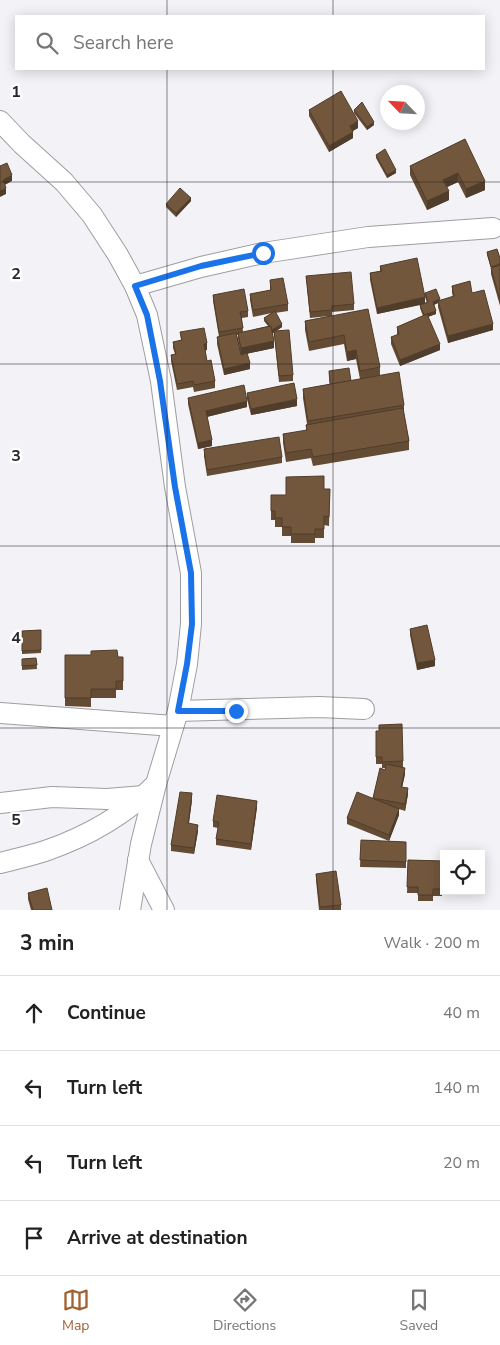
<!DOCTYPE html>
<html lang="en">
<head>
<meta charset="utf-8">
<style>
  :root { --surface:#fff; --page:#f6f6f6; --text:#222; --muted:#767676; --line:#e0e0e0; --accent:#a36030 }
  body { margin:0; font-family:"Nunito Sans",sans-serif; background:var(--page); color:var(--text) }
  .controls { position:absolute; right:15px; bottom:15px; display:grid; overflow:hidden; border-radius:0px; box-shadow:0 2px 12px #0003 }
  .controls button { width:45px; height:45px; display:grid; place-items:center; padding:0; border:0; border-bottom:1px solid var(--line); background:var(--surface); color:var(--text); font:25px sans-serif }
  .compass { position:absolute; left:380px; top:85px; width:45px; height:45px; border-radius:50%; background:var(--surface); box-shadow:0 2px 12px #0003; rotate:295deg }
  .stop { position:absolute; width:15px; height:15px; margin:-11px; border:4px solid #1a73e8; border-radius:50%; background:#fff }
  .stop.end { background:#1a73e8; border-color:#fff; box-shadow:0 1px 5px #0008 }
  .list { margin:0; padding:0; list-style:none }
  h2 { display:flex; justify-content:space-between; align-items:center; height:65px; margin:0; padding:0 20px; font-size:21px }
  h2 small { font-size:16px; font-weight:400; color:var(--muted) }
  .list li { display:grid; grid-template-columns:32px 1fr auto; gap:15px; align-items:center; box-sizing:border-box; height:75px; padding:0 20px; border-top:1px solid var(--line) }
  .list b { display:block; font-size:19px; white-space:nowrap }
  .list em { font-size:16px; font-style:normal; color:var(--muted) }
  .icon { flex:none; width:28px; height:28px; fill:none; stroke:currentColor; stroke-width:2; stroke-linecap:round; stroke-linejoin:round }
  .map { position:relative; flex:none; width:500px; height:910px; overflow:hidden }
  .search { position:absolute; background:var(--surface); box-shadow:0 2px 12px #0003; left:15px; right:15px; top:15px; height:55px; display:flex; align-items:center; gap:12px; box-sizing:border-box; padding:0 18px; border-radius:0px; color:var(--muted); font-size:19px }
  .sheet { height:365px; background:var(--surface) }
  nav { display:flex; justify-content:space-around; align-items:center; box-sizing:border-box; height:70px; border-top:1px solid var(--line); background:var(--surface); font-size:14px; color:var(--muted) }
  nav a { display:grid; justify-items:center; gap:2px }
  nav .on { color:var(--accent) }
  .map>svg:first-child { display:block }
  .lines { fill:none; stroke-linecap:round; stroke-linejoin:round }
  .minor-casing { stroke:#9f9da2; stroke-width:22 }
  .minor { stroke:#fff; stroke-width:20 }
  .wall { fill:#634b34 }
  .shaded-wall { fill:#503d2b }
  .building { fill:#73573d; stroke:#503d2b }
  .route { stroke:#1a73e8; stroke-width:6 }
  .grid { fill:none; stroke:#282729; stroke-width:1; stroke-opacity:0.55 }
  .grid-label { font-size:16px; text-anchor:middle; font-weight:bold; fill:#282729; stroke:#fff; stroke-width:5; stroke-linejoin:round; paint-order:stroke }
</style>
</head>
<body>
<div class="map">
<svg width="500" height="910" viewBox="0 0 500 910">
  <rect width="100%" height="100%" fill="#f3f2f6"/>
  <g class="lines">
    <!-- minor casing -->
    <g class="minor-casing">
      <g id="minor">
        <path d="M0,121L22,144L64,182L92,215L118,255L135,286L147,315L161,381L175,487L191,573V624L187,664L178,711L156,784L141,844L130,910"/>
        <path d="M135,286L201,267L263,253L368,237L493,228"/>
        <path d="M178,711L319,707L364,709"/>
        <path d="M0,713L173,726"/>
        <path d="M0,803L52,797L107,799L144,796"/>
        <path d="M138,860L164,910"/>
        <path d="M0,863C15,859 30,856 45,851C86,837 126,814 156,784"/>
      </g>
    </g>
    <!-- minor -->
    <use href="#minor" class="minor"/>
  </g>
  <!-- wall -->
  <g class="wall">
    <path d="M309,110L358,128L353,131V138L329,152L309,116Z"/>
    <path d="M354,110L374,125L367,130L354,113Z"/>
    <path d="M465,139L485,190L466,198L458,182L447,187L449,200L427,210L410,175V166Z"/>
    <path d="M376,155L396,173L387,178L376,158Z"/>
    <path d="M191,201L176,217L166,207V204Z"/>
    <path d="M487,252L500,258V306L491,274V268L487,255Z"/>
    <path d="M380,266L425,303H427L425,297V293L440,300L453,297L452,293V286L472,293L493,330L448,343L438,307V303L434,305L436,314L428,317L440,350L400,366L391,344V337L397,335V327L423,316L420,308V305L423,304L377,314L370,280V273L380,271Z"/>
    <path d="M306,276L354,304V310L332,312V316L380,367V376L404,405V414L409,441V450L313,466L311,458L286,462L283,443V434L306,431V425L307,424L303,398V389L330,384L329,371L351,381L360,379L356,359L347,361L344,344L309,351L305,330V321L329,316L310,318Z"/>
    <path d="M270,280L288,304V311L275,313L282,327L276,331L293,375V381L279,382L274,332L272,334L274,348L241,355L238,339V335H237L241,355L250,369L224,375L217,344V337H219L213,301V295L248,311V317L242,318L243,332L268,326L264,321V318L272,313L253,317L250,300V294L270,290Z"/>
    <path d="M180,332L207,350H205L207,361L215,381V388L194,392L193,387L177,390L171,361V355L175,354L173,348V342L181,340Z"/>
    <path d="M247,393L297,406L251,415L247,399Z"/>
    <path d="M188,398L247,407L207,417L212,446L198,449L188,404Z"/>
    <path d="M204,449L282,457V463L207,476L204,456Z"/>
    <path d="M324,489H330L329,526L324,525V538H315V543H291V536H282V527H275V520H271V495H286Z"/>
    <path d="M410,629L435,666L417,670L410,635Z"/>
    <path d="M41,630V653L22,654V631Z"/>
    <path d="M65,655L123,657V690H116V698H91V707L65,706Z"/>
    <path d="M36,658L37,669L22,670V659Z"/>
    <path d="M376,731L403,761V767L405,774L402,787L408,794L405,811L399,809V815L389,841L347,824V818L373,799L380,768L385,770V768H382V764H376Z"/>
    <path d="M192,800L189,823L198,831L194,854L171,851V845Z"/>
    <path d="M257,807L251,850L216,845V839L218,828L213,827V821Z"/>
    <path d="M361,840L406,842V868L360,867Z"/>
    <path d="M408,860L443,861L442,896H433V901H418V893H407Z"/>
    <path d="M316,874L341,905V910H319L316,880Z"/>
    <path d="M28,893L52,910H31L28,899Z"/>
  </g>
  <!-- shaded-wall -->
  <g class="shaded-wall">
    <path d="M358,121V128L350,132V126Z"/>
    <path d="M374,122V125L367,130V127Z"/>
    <path d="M353,132V138L329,152V146Z"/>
    <path d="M396,170V173L387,178V175Z"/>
    <path d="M458,173V182L443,189V180Z"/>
    <path d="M12,175V181L3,186V180Z"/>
    <path d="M485,181V190L466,198V189Z"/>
    <path d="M6,188V194L0,197V191Z"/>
    <path d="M449,191V200L427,210V201Z"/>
    <path d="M191,198V201L176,217V213Z"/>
    <path d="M425,297V304L377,314V308Z"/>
    <path d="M440,299V303L438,301V303L433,305V302Z"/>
    <path d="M436,311V314L424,318V315Z"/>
    <path d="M282,324V327L272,334V330Z"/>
    <path d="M493,324V330L448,343V336Z"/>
    <path d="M274,341V348L241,355V348Z"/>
    <path d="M207,343V350L204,351V344Z"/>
    <path d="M440,344V350L400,366V360Z"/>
    <path d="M356,350V359L347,361V352Z"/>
    <path d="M250,363V369L224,375V369Z"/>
    <path d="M297,399V406L251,415V409Z"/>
    <path d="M247,401V407L206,417V411Z"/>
    <path d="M212,440V446L198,449V443Z"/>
    <path d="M435,660V666L417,670V663Z"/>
    <path d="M405,768V774L401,793V787Z"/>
    <path d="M408,788V794L405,811V804Z"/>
    <path d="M192,793V800L188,829V823Z"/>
    <path d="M257,801V807L251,850V844Z"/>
    <path d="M399,809V815L389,841V835Z"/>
    <path d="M198,825V831L194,854V848Z"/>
  </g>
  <!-- building -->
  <g class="building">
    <path d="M341,91L358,121L350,126L353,132L329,146L309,110Z"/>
    <path d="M362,102L374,122L367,127L354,110Z"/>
    <path d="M465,139L485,181L466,189L458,173L443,180L449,191L427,201L410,166Z"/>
    <path d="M385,149L396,170L387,175L376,155Z"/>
    <path d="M7,163L12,175L3,180L6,188L0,191V166Z"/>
    <path d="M180,188L191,198L176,213L166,204Z"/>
    <path d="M497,249L500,258V264L491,267L487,252Z"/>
    <path d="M417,258L425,297L377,308L370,273L382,271L380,266Z"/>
    <path d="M500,265V300L491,268Z"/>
    <path d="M351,272L354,304L332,306V310L310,312L306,276Z"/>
    <path d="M283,278L288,304L253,310L250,294L271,290L270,280Z"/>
    <path d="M470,281L472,293L484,290L493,324L448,336L438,301L454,296L452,286Z"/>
    <path d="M244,289L248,311L240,312L243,328L219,332L213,295Z"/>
    <path d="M436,289L440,299L433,302L436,311L424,315L420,305L428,302L425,293Z"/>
    <path d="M368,309L380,367L360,371L356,350L347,352L344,335L309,342L305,321Z"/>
    <path d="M275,311L282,324L272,330L271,326H270L264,318Z"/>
    <path d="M427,314L440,344L400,360L391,337L399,334L397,327Z"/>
    <path d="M271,326L274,341L241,348L238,333Z"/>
    <path d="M204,328L207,343L204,344L207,361L211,360L215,381L194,385L193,381L177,384L171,355L176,354L173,342L182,340L180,332Z"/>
    <path d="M289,330L293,375L279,376L274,331Z"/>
    <path d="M236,333L241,355L247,353L250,363L224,369L217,337Z"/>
    <path d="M349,368L351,381L330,384L329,371Z"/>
    <path d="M399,372L404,405L308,421L303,389Z"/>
    <path d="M294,383L297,399L251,409L247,393Z"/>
    <path d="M244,385L247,401L206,411L212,440L198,443L188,398Z"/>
    <path d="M403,408L409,441L313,457L311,449L286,453L283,434L307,430L306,425Z"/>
    <path d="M279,437L282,457L207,470L204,449Z"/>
    <path d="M324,476V489H330L329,517L324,516V529H315V534H291V527H282V518H275V511H271V495H286V477Z"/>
    <path d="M427,625L435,660L417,663L410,629Z"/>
    <path d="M41,630V650L22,651V631Z"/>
    <path d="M117,650L118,657H123V681H116V689H91V698H65V655H91V651Z"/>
    <path d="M36,658L37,665L22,666V659Z"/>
    <path d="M402,724L403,761L382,762V757H376V731H379V725Z"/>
    <path d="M386,764L405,768L401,787L408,788L405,804L373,798L380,768L385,770Z"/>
    <path d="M180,792L192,793L188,823L198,825L194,848L171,845Z"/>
    <path d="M357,792L399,809L389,835L347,818Z"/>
    <path d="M217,795L257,801L251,844L216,839L219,822L213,821Z"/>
    <path d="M361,840L406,842V862L360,860Z"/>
    <path d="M408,860L443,861L442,889H433V895H418V887H407Z"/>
    <path d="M336,871L341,905L320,907L316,874Z"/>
    <path d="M47,888L52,910H33L28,893Z"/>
  </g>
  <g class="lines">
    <!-- route -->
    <path class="route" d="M236,711H178L187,664L192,624L191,573L175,487L160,381L147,315L135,286L201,266L263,253"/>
  </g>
  <!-- grid -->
  <path class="grid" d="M167,0V16M333,0V16M167,69V910M333,69V910M0,182H500M0,364H500M0,546H500M0,728H500"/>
  <g class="grid-label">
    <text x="16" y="97">1</text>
    <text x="16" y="279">2</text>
    <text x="16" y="461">3</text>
    <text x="16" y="643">4</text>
    <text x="16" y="825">5</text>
  </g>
</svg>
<div class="controls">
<button><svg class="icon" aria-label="locate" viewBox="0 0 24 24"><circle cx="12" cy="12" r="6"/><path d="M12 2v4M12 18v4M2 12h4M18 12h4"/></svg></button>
</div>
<svg class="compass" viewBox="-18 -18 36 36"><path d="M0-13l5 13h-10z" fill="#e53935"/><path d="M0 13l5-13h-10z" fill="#767676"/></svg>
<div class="stop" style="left:263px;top:253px"></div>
<div class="stop end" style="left:236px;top:711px"></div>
<div class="search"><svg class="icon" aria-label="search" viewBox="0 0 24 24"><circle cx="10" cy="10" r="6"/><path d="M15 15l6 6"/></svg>Search here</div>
</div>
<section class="sheet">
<h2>3 min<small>Walk · 200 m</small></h2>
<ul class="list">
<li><svg class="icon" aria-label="ahead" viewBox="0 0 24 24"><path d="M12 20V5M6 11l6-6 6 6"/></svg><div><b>Continue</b></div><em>40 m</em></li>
<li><svg class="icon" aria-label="left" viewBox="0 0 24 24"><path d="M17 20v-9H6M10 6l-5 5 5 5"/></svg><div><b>Turn left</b></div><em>140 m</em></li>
<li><svg class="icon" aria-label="left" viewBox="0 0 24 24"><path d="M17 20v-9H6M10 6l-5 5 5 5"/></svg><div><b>Turn left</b></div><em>20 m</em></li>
<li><svg class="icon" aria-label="arrive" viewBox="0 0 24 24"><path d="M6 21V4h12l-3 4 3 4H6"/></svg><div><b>Arrive at destination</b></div></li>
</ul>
</section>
<nav>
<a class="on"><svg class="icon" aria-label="map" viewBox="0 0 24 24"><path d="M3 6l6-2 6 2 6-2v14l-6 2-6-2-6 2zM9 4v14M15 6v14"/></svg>Map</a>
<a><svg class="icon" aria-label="directions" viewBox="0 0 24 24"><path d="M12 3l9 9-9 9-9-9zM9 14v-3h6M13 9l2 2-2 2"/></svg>Directions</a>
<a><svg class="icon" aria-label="saved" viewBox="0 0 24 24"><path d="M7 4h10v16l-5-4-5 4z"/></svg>Saved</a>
</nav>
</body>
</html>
